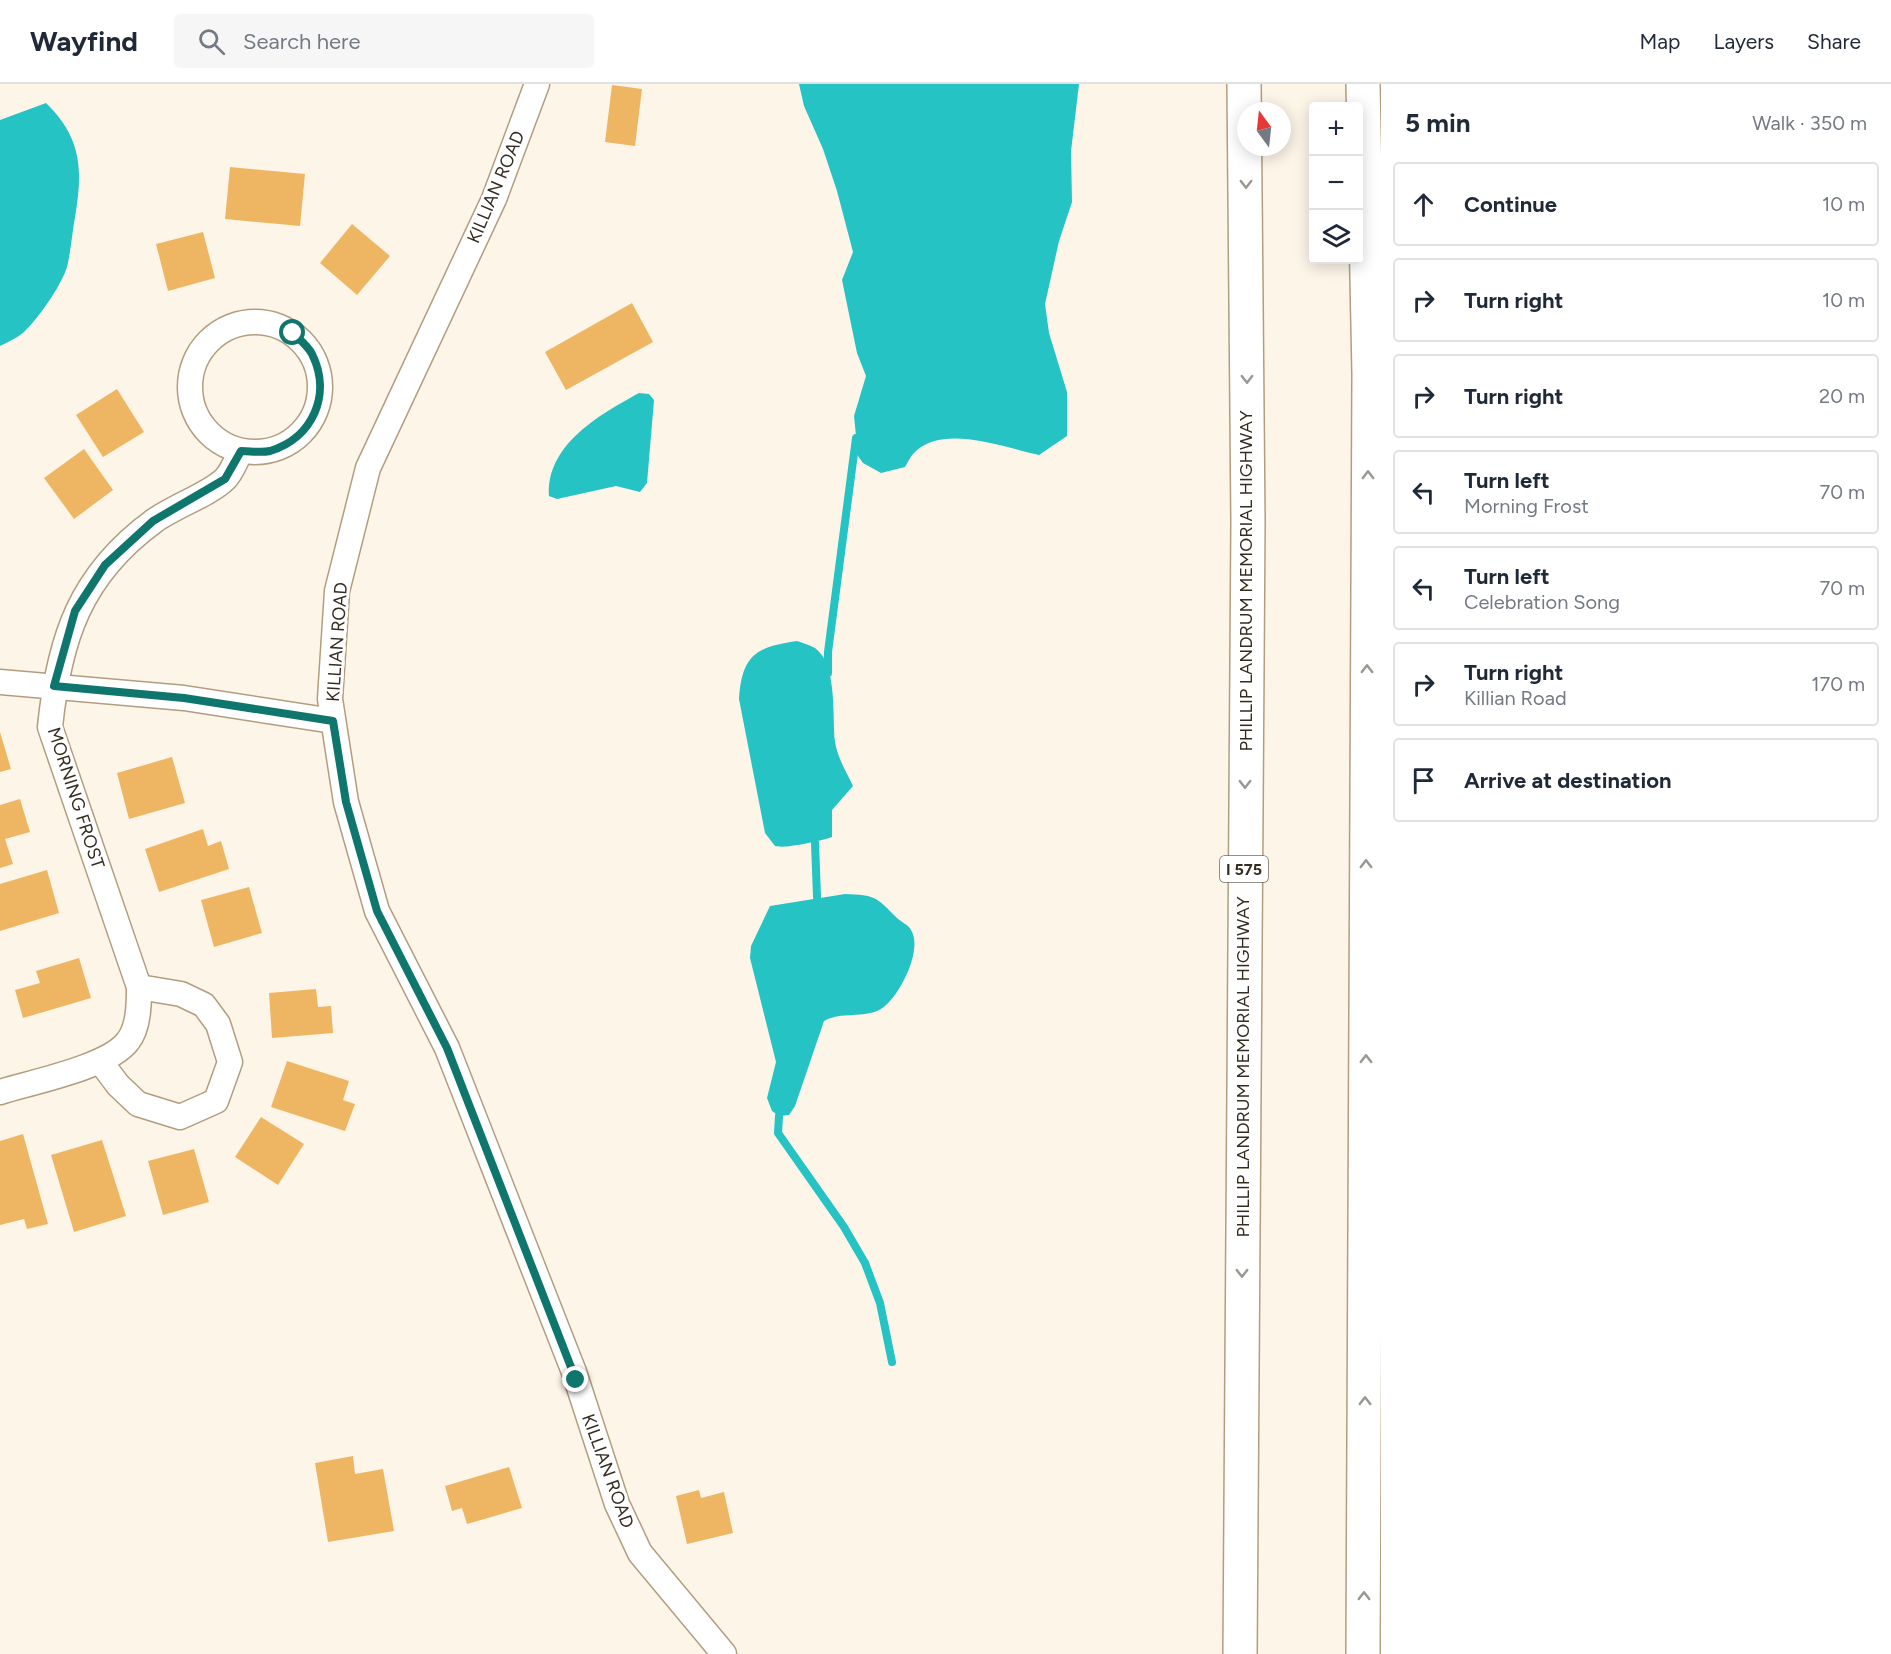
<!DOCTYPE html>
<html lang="en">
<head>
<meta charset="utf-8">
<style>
  :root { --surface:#fff; --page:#f6f6f7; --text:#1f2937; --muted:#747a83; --line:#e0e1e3 }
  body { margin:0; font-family:Figtree,sans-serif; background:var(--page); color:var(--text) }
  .controls { position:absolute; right:18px; top:18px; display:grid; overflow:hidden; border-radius:6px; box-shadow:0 3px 15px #0003 }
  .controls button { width:54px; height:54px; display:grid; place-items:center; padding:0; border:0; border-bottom:2px solid var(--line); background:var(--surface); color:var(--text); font:30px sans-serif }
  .compass { position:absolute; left:1237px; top:18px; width:54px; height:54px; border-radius:50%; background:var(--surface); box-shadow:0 3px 15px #0003; rotate:345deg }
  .stop { position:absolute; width:18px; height:18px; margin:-14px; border:4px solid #0f766e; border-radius:50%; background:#fff }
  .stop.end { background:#0f766e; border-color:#fff; box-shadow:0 2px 6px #0008 }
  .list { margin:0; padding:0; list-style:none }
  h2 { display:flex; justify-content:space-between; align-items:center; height:78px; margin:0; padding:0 24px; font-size:26px }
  h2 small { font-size:20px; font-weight:400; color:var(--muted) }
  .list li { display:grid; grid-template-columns:39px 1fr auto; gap:18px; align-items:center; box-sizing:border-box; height:84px; margin:0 12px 12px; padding:0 12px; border:2px solid var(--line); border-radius:6px }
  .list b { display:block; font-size:22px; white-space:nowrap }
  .list p { margin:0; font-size:20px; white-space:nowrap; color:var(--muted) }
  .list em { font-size:20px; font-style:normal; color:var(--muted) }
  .icon { flex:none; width:33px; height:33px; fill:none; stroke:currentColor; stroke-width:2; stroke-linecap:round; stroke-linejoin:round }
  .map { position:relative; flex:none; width:1381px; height:1570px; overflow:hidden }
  header { display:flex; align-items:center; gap:36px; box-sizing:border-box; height:84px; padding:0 30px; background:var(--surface); border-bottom:2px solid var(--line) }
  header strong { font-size:28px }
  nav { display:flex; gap:33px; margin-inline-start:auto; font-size:21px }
  .search { width:420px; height:54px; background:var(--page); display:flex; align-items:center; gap:15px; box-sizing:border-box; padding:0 21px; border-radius:6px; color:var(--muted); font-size:22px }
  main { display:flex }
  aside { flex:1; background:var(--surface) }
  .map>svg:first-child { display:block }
  .water { fill:#25c3c4 }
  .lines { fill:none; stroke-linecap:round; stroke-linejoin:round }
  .stream { stroke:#25c3c4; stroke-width:8 }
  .building { fill:#eeb662 }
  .street-casing { stroke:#b29d7f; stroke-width:27 }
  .highway-casing { stroke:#b29d7f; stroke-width:36 }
  .street { stroke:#fff; stroke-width:24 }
  .highway { stroke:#fff; stroke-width:33 }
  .oneway { stroke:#9a9690 }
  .route { stroke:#0f766e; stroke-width:8 }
  .labels { text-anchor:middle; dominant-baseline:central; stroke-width:6; stroke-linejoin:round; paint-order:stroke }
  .shield { fill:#fff; stroke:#716b63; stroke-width:1.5 }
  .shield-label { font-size:16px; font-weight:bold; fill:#342c20 }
  .street-label { font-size:18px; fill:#342c20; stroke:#fff }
</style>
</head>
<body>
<header>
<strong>Wayfind</strong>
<div class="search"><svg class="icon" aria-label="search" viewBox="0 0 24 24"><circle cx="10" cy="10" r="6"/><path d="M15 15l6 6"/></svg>Search here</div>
<nav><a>Map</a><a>Layers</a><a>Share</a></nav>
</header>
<main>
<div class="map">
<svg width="1381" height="1570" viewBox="0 0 1381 1570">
  <rect width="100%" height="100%" fill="#fef5e9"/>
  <!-- water -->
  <g class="water">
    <path d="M799,0H1079L1071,67L1072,118L1059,157L1045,220L1049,249L1067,308V352L1039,371C1006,364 945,340 916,367C911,371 908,378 905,383L881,389L863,379L858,372L854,332L866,292L857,269L842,196L853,168L837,107L823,65L804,22Z"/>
    <path d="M46,19C82,54 83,86 75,133C72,150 71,166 67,183C61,202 38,235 24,248C17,254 8,258 0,262V36Z"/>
    <path d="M639,309L649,310L654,316L647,399L640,408L616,402L557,415L549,412C546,361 599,331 639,309Z"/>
    <path d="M797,557C803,559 810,561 815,564C838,580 832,634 835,658C838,675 846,687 853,702L832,726V753C820,757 786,765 775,762L765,749L739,615C742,571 756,563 797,557Z"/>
    <path d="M845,810C876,811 876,813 897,834C901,838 909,841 911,846C923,865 901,908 886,921C869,937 843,926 824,937L795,1022L789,1031L779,1032L772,1027L767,1014L776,978L750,874L751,862L770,822Z"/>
  </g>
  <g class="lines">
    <!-- stream -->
    <g class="stream">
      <path d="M828,589V568L856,354"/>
      <path d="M815,759L817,813"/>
      <path d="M779,1032L778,1049L844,1143L865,1179L880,1219L892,1278"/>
    </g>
  </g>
  <!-- building -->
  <g class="building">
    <path d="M612,1L642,5L635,62L605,58Z"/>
    <path d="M230,83L305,90L300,142L225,135Z"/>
    <path d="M352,140L390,172L357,211L320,179Z"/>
    <path d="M203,148L215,194L168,207L156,160Z"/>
    <path d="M632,219L653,258L566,306L545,268Z"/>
    <path d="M117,305L144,348L103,373L76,331Z"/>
    <path d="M84,365L113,406L74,435L44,394Z"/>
    <path d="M0,648L11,685L0,688Z"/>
    <path d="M172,673L185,719L129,735L117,689Z"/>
    <path d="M20,715L30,748L5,755L13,780L0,784V721Z"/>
    <path d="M203,745L208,762L221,757L229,785L159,808L145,765Z"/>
    <path d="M47,786L59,829L0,847V800Z"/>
    <path d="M249,803L262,849L214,863L201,816Z"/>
    <path d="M79,874L91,914L23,934L15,906L40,899L36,887Z"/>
    <path d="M316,905L318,923L331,922L333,949L272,954L269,909Z"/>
    <path d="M287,977L349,997L343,1016L355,1020L345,1047L271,1023Z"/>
    <path d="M261,1033L304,1060L278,1101L235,1073Z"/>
    <path d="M23,1050L48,1140L27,1145L24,1135L0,1141V1057Z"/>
    <path d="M102,1056L126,1132L74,1148L51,1071Z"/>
    <path d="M194,1065L209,1118L163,1131L148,1077Z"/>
    <path d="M353,1372L355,1390L383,1385L394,1447L328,1458L315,1379Z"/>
    <path d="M509,1383L522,1424L467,1440L462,1424L452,1427L445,1402Z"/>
    <path d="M699,1406L701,1414L724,1408L733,1449L687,1460L676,1412Z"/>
  </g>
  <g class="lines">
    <!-- street casing -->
    <g class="street-casing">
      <g id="street">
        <path d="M537,0L494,115L368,384L337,507L330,615L346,718L377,827L447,964L574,1288L617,1420L640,1469L724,1570"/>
        <circle cx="255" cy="303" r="65"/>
        <path d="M0,598L184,614L333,637"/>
        <path d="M100,977L118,1001L138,1020L180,1033L216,1017L230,978L218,940L204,921L181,910L139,903"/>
        <path d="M0,1008C32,998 109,983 128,957C139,943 139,919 139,903L50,643C59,555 80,491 154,437C173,423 210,410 225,395C232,388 236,376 241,367"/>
      </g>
    </g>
    <!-- highway casing -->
    <g class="highway-casing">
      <g id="highway">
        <path d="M1240,1570L1248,438L1244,0"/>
        <path d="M1363,1570L1369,290L1363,0"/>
      </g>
    </g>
    <!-- street -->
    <use href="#street" class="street"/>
    <!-- highway -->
    <use href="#highway" class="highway"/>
  </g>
  <!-- one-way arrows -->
  <defs><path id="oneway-chevron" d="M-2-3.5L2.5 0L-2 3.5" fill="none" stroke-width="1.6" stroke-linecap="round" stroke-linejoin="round" transform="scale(1.5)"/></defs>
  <g class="oneway">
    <use href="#oneway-chevron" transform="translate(1246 100) rotate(90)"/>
    <use href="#oneway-chevron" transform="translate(1247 295) rotate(90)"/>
    <use href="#oneway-chevron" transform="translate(1368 391) rotate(-90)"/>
    <use href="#oneway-chevron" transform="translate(1367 585) rotate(-90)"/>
    <use href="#oneway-chevron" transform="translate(1245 700) rotate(90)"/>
    <use href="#oneway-chevron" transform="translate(1366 780) rotate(-90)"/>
    <use href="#oneway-chevron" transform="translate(1366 975) rotate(-90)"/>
    <use href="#oneway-chevron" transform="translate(1242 1189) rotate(90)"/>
    <use href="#oneway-chevron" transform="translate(1365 1317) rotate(-90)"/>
    <use href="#oneway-chevron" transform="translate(1364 1512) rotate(-90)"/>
  </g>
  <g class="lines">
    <!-- route -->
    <path class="route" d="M293,249C299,255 308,262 312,270C332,310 313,354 270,367C261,369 250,367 241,367L225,395L153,437L105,481L75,527L54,602L184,614L333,637L346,718L377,827L447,964L576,1296"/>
  </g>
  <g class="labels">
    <!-- shield labels -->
    <rect class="shield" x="1220" y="772" width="48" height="26" rx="4.5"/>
    <g class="shield-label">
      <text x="1244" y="785">I 575</text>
    </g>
    <!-- street labels -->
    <g class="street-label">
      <text transform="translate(496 103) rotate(-67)">KILLIAN ROAD</text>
      <text transform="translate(1246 497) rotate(-90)">PHILLIP LANDRUM MEMORIAL HIGHWAY</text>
      <text transform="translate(337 558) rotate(-86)">KILLIAN ROAD</text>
      <text transform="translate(76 714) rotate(72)">MORNING FROST</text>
      <text transform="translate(1243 983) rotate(-90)">PHILLIP LANDRUM MEMORIAL HIGHWAY</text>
      <text transform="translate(608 1387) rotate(70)">KILLIAN ROAD</text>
    </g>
  </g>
</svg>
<div class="controls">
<button>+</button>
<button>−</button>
<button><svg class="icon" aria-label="layers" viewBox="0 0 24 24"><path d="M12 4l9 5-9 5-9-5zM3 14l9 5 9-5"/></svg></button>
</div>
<svg class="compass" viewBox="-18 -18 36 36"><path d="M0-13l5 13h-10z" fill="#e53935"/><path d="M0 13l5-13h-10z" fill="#747a83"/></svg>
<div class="stop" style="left:293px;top:249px"></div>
<div class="stop end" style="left:576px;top:1296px"></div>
</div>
<aside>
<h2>5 min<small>Walk · 350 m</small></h2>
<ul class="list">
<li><svg class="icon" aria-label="ahead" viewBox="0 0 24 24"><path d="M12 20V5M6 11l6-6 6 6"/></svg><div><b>Continue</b></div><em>10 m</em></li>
<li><svg class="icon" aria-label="right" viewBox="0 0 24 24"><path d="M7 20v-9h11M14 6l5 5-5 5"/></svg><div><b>Turn right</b></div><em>10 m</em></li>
<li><svg class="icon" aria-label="right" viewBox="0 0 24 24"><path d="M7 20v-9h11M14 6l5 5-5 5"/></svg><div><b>Turn right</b></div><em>20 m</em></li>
<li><svg class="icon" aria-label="left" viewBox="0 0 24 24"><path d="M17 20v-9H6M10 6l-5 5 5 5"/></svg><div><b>Turn left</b><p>Morning Frost</p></div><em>70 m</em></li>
<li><svg class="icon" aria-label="left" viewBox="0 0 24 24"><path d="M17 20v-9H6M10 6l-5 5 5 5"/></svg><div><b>Turn left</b><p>Celebration Song</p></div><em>70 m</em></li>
<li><svg class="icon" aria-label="right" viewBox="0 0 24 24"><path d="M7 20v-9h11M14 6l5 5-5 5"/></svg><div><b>Turn right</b><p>Killian Road</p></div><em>170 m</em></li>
<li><svg class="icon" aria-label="arrive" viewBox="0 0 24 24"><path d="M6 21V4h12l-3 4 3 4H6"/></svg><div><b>Arrive at destination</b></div></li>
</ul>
</aside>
</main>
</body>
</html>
